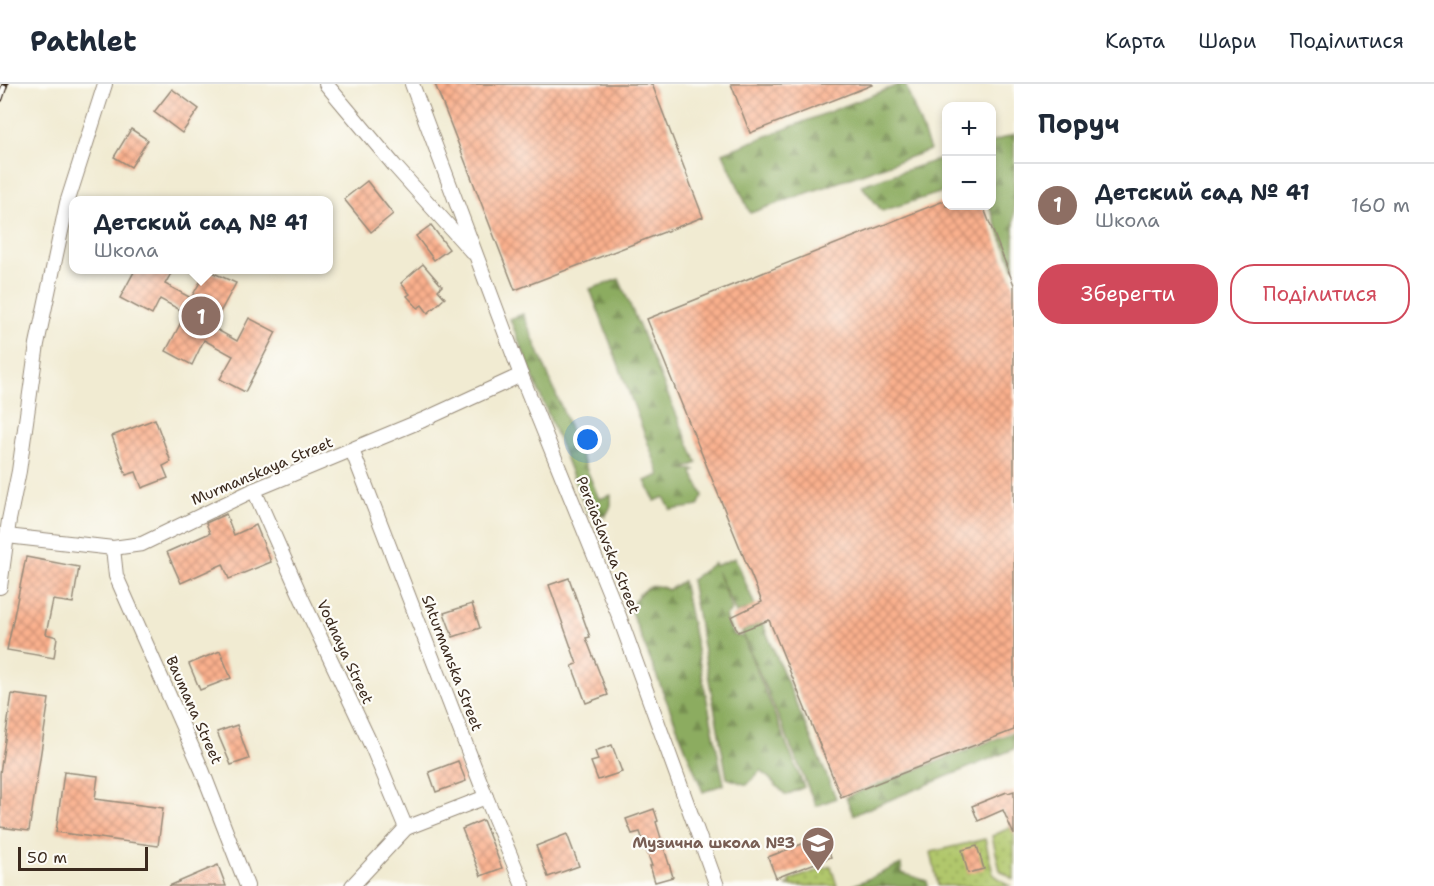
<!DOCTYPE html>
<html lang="uk">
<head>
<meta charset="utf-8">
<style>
  :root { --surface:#fff; --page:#f6f6f7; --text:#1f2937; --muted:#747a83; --line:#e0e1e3; --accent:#d1495b }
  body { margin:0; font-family:"Shantell Sans",sans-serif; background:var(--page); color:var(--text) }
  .controls { position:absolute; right:18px; top:18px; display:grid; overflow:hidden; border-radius:12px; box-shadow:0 3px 9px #0003 }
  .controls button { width:54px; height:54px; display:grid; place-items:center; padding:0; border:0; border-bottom:2px solid var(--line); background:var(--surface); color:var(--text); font:30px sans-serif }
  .scale { position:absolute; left:18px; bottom:15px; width:130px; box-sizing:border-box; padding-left:6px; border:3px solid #3b2a1e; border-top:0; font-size:16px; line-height:21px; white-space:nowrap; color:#3b2a1e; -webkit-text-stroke:4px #fdfcf7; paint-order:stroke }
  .you { position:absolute; left:588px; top:356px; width:21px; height:21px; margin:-15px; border:4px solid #fff; border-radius:50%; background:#1a73e8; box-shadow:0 0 0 9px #1a73e833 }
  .badge { display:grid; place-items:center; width:39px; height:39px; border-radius:50%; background:var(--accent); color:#fff; font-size:20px; font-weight:700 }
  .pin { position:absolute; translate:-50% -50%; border:3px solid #fff; box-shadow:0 2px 6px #0006 }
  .popup { position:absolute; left:69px; top:112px; width:264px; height:78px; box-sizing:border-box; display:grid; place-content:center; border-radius:12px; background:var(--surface); filter:drop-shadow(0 2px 4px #0005); font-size:20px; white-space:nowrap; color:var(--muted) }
  .popup b { font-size:22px; color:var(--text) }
  .popup::after { content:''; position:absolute; left:50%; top:100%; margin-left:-12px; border:12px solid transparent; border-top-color:var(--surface) }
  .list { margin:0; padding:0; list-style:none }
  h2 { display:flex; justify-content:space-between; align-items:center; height:78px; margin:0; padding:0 24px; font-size:26px }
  h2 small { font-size:20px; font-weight:400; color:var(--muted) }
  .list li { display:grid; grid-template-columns:39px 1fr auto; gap:18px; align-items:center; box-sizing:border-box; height:84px; padding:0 24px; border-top:2px solid var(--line) }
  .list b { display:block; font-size:22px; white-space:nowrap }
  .list p { margin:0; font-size:20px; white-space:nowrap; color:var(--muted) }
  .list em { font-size:20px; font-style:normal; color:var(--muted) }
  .actions { display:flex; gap:12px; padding:18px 24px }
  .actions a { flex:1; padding:14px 0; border:2px solid var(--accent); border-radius:24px; text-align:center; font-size:21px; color:var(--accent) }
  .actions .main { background:var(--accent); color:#fff }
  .map { position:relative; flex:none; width:1014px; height:802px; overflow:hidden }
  header { display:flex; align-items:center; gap:36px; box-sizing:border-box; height:84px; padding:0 30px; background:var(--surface); border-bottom:2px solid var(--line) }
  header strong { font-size:28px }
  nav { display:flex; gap:33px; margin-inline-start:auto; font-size:21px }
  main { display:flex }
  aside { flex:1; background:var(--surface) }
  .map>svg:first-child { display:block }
  .grass { fill:url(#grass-dots); stroke:#767845; stroke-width:1.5 }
  .forest { fill:url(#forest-firs); stroke:#646b3f; stroke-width:1.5 }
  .building { fill:url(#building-cross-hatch) }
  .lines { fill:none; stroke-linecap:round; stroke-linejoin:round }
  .minor-casing { stroke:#968a78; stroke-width:16 }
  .minor { stroke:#fff; stroke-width:14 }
  .rail-casing { stroke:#3b2a1e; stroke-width:7 }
  .rail { stroke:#fdfcf7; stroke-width:4.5; stroke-dasharray:14; stroke-linecap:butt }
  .labels { text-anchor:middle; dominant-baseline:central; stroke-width:4.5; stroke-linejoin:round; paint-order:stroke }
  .street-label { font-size:15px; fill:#3b2a1e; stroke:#fdfcf7 }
  .education-label { font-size:15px; font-weight:bold; fill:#785e54; stroke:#fdfcf7; text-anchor:end }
</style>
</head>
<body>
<header>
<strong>Pathlet</strong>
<nav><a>Карта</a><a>Шари</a><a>Поділитися</a></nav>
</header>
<main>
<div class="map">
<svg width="1014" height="802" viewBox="0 0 1014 802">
  <defs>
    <pattern id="grass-dots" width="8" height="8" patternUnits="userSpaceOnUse" patternTransform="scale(1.5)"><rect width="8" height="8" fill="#b1c76c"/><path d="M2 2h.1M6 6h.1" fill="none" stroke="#91a258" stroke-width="1.8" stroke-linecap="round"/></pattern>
    <pattern id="forest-firs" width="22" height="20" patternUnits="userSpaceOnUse" patternTransform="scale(1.5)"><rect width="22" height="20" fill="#8cac60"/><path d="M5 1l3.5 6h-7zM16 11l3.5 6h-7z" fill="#748c4f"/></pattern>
    <pattern id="building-cross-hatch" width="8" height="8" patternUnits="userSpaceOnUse" patternTransform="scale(1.5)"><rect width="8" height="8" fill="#fab08d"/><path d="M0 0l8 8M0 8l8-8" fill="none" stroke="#cc8f73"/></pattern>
  </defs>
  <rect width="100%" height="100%" fill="#fdfcf7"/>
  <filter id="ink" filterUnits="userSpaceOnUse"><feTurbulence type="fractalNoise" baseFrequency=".0167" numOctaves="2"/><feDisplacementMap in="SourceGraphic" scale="12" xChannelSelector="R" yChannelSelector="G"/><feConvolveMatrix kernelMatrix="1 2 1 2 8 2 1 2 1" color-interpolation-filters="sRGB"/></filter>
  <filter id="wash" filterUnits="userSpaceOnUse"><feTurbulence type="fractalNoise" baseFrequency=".008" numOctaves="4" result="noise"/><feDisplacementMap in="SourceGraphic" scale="24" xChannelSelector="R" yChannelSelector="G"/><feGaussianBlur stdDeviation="1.35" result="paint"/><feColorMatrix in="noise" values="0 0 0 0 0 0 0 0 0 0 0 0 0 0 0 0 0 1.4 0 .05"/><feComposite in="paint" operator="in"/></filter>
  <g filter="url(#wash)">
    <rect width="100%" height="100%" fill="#f1ebd2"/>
    <!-- grass -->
    <g class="grass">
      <path d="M1014,742V796L1000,786L992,752Z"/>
      <path d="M985,755L993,790L1010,802H938L931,768Z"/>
      <path d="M831,782L837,802H786L791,800L790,796Z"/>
    </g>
    <!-- forest -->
    <g class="forest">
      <path d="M901,0H905L930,66L750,129L723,69Z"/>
      <path d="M1014,50V185L989,122H992V58Z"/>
      <path d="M946,73V107L882,127L861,101Z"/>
      <path d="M619,195L697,379L684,385L695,386L692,389L703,411L698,422L671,426L664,413L655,417L645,397L660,391L590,205Z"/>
      <path d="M523,230L599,415L611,411V422L605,433L603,430L598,432L588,430L510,235Z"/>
      <path d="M735,474L836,714L816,722L742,548L755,542L748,525L736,529L717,487L732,526L725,533L733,551L743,553L804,703L786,711L761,686L747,701L727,694L691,496L714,479L715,482Z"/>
      <path d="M683,497L724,700L703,708L630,525C638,508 651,495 668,506Z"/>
      <path d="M1014,648V665L853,731L846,713Z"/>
      <path d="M901,780L902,789L927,797L928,802H852Z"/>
    </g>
    <g id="blocks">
      <!-- building -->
      <g class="building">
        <path d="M435,0H652L703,133L515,206Z"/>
        <path d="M731,0H871L872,1L750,49Z"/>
        <path d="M172,5L199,25L182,49L154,28Z"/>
        <path d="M131,45L148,56L131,83L114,73Z"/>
        <path d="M367,97L393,130L371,148L344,115Z"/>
        <path d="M946,116V122H983L1014,201V646L841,713L769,536L738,548L731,533L762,518L647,235Z"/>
        <path d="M431,141L449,165L434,176L416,152Z"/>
        <path d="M423,180L442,202L438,206L445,214L428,229L422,221L418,224L407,212L410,210L401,199Z"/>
        <path d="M135,186H173L165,200L191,214L207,186L236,199L212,243L237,257L249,234L276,248L245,308L220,295L233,272L204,256L192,281L166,267L186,229L160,215L152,231L120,214Z"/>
        <path d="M155,335L171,378L163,382L168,394L142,404L136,388L126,391L112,352Z"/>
        <path d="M226,430L234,451L256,441L271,478L229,495L223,480L181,499L167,468L210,449L206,439Z"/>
        <path d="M26,473L79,483L73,519L53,516L46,550L57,553L54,574L7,566Z"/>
        <path d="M569,494L590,553L586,554L608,611L586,619L572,582L577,580L549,501Z"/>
        <path d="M472,520L480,544L453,553L444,529Z"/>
        <path d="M220,567L231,594L200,606L189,580Z"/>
        <path d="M12,610L49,615L29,747L0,743V689Z"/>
        <path d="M237,641L249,675L231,681L217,648Z"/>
        <path d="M612,661L622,688L598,696L591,678L598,676L595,667Z"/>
        <path d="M458,677L466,697L436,708L429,688Z"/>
        <path d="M64,688L98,692L95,715L163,724L158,762L56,748Z"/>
        <path d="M1014,707V751L1003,726L978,737L972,722L1007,708L1008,709Z"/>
        <path d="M654,725L658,737L656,738L673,793L655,798L650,782H652L640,748L632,750L626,735Z"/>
        <path d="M483,736L502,784L481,792L462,745Z"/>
        <path d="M567,750L579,782L548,793L536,762Z"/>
        <path d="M823,752L831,773L776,794L768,773Z"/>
        <path d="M977,762L984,785L968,789L962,766Z"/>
        <path d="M218,781L226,802H169Z"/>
      </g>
    </g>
  </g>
  <g filter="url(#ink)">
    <use href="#blocks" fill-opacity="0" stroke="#968a78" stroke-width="1.5"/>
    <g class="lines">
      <!-- minor casing -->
      <g class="minor-casing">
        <g id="minor">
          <path d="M326,0L394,81L472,168"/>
          <path d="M412,0L521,291L619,532L717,802"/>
          <path d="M352,366L486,713L523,802"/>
          <path d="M254,406L302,515L373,665L406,744L486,713"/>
          <path d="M7,452L113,464L142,460L254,406L423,336L521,291"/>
          <path d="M113,464L116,492L202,686L247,802"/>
          <path d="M0,503L9,436L19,387L37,260L67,119L105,0"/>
          <path d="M352,802L406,744"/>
        </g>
      </g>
      <!-- minor -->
      <use href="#minor" class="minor"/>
      <!-- rail casing -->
      <g class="rail-casing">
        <path id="rail" d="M0,15L5,0"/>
      </g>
      <!-- rail -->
      <use href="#rail" class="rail"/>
    </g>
  </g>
  <!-- icons -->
  <defs>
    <g id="school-pin" transform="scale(1.725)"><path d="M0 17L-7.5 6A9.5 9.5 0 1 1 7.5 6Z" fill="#8d6e63" stroke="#fdfcf7"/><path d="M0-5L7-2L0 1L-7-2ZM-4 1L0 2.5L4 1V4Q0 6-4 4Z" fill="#fff"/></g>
  </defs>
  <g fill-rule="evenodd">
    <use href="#school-pin" x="818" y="759"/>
  </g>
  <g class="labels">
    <!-- street labels -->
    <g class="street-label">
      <text transform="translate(262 387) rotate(-23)">Murmanskaya Street</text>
      <text transform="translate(608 461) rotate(68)">Pereiaslavska Street</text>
      <text transform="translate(345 568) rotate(65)">Vodnaya Street</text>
      <text transform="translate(452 579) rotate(69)">Shturmanska Street</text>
      <text transform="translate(194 626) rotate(66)">Baumana Street</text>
    </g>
    <!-- education labels -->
    <g class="education-label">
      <text x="795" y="759">Музична школа №3</text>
    </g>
  </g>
</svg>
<div class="controls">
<button>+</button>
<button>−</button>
</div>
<div class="scale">50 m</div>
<div class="you"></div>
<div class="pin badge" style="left:201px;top:232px;background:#8d6e63">1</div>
<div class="popup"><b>Детский сад № 41</b>Школа</div>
</div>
<aside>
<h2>Поруч<small></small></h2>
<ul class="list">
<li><span class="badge" style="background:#8d6e63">1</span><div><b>Детский сад № 41</b><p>Школа</p></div><em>160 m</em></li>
</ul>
<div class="actions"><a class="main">Зберегти</a><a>Поділитися</a></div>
</aside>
</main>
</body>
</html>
